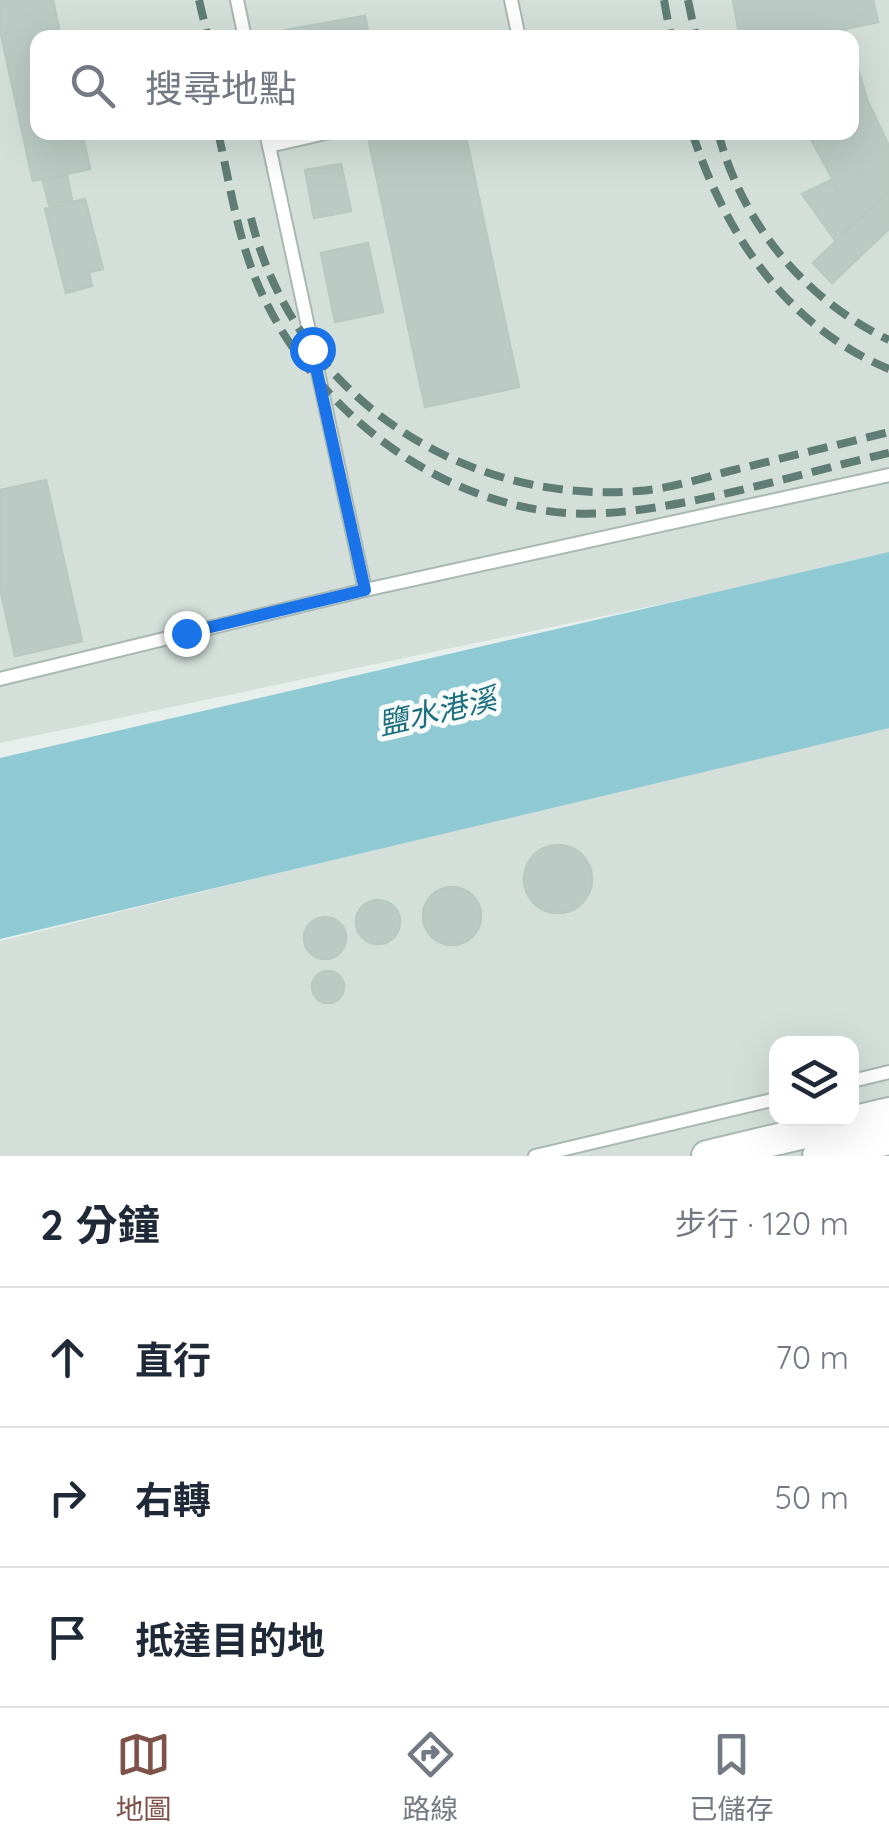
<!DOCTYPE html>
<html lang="zh-TW">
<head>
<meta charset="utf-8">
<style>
  :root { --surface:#fff; --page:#f6f6f7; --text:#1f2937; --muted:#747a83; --line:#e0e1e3; --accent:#7f5249 }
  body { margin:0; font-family:Quicksand,"Noto Sans TC",sans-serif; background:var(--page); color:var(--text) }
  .controls { position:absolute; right:30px; bottom:30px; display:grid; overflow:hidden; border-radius:20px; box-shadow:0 10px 40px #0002 }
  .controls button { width:90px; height:90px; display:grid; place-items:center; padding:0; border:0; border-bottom:2px solid var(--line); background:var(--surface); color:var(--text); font:50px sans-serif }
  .stop { position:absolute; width:30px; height:30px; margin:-22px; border:8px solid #1a73e8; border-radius:50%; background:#fff }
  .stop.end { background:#1a73e8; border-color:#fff; box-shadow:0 2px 10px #0008 }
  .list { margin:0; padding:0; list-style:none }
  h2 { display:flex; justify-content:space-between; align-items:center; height:130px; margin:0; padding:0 40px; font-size:42px }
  h2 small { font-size:32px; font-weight:400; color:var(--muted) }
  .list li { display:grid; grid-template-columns:65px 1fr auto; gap:30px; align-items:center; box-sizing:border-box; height:140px; padding:0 40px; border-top:2px solid var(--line) }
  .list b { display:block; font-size:38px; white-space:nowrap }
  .list em { font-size:32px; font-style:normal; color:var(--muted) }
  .icon { flex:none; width:55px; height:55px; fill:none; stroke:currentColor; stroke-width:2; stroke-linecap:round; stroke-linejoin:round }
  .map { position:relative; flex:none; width:889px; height:1156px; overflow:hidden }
  .search { position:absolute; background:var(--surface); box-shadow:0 10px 40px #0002; left:30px; right:30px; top:30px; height:110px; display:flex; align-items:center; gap:25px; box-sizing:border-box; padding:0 35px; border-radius:20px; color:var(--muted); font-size:38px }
  .sheet { height:550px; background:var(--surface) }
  nav { display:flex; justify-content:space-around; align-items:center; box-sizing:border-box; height:140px; border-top:2px solid var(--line); background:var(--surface); font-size:28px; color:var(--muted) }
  nav a { display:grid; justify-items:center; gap:5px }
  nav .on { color:var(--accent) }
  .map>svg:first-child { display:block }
  .built { fill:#d4dfda; fill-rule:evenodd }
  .water { fill:#8ec9d4 }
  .building { fill:#bbcac4; stroke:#b8c9c2; stroke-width:2.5 }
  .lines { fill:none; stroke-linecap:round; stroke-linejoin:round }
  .service-casing { stroke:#a8b8b2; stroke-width:16 }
  .tertiary-casing { stroke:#a8b8b2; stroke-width:34 }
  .service { stroke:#fff; stroke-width:12 }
  .tertiary { stroke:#fff; stroke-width:30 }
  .rail { stroke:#5f7d75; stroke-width:8; stroke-dasharray:20 10; stroke-linecap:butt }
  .route { stroke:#1a73e8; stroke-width:12 }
  .labels { text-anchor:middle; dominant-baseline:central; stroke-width:10; stroke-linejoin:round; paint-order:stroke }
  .water-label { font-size:30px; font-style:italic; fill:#1c6f80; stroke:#f7fbf9 }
</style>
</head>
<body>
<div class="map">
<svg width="889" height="1156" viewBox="0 0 889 1156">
  <rect width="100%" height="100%" fill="#e6efeb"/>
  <!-- built -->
  <g class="built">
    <path d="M0,0H889V556L0,743ZM38,38H852V132H38Z"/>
    <path d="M889,724V1156H0V941ZM776,1044H852V1118H776Z"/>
  </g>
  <!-- water -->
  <path class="water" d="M889,552V728L0,939V758Z"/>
  <!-- building -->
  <g class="building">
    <path d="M0,0H53L61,38H38V132H82L90,169L33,181L0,30Z"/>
    <path d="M733,0H873L878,22L802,38H740Z"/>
    <path d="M365,16L369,38H286L285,30Z"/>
    <path d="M845,29L848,38H802Z"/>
    <path d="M852,49L868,102L889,146V191L856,222L807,132H852Z"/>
    <path d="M390,132H465L519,387L425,407L368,137Z"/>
    <path d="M341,164L351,211L314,218L305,170Z"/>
    <path d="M67,175L72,200L49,205L43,181Z"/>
    <path d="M831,180L856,222L836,241L802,194Z"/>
    <path d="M889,191V229L832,283L813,263Z"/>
    <path d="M85,199L103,269L89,272L92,286L66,293L45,209Z"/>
    <path d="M368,243L383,312L335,322L321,253Z"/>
    <path d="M46,480L82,641L15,656L0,588V490Z"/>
    <circle cx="558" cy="879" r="34"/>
    <circle cx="452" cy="916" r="29"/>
    <circle cx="378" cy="922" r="22"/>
    <circle cx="325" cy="938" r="21"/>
    <circle cx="328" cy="987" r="16"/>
  </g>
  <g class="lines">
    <!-- service casing -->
    <g class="service-casing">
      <g id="service">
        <path d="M237,0L245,38"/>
        <path d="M511,0L519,38"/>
        <path d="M266,132L365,590"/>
        <path d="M269,146L330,132"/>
        <path d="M0,679L365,590L889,475"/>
        <path d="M852,1081L889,1072"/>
        <path d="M535,1156L776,1099"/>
      </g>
    </g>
    <!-- tertiary casing -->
    <g class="tertiary-casing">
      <g id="tertiary">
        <path d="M707,1156L889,1113"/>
        <path d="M818,1156L889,1139"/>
      </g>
    </g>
    <!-- service -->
    <use href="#service" class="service"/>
    <!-- tertiary -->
    <use href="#tertiary" class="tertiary"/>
    <!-- rail -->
    <g class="rail">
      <path d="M199,0L208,38"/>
      <path d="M664,0L671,38"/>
      <path d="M688,0L696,38"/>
      <path d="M218,132C231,189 239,248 265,300C326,425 464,523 607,513C696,507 801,473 889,453"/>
      <path d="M692,132C725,234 787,327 889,369"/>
      <path d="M718,132C742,224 804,299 889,340"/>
      <path d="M251,218C294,394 460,505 638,491C670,489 702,478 734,470C786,457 837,445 889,432"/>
    </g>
  </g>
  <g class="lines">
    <!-- route -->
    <path class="route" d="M186,633L365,590L312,349"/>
  </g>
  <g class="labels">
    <!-- water labels -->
    <g class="water-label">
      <text transform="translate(437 711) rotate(-13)">鹽水港溪</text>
    </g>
  </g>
</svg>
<div class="controls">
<button><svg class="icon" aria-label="layers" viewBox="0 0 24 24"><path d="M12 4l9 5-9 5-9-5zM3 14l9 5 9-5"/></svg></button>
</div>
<div class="stop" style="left:312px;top:349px"></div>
<div class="stop end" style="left:186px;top:633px"></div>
<div class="search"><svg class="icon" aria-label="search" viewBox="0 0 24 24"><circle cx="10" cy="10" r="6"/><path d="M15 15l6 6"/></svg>搜尋地點</div>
</div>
<section class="sheet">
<h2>2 分鐘<small>步行 · 120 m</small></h2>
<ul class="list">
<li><svg class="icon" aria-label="ahead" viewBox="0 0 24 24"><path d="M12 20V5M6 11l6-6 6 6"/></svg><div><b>直行</b></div><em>70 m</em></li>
<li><svg class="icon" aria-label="right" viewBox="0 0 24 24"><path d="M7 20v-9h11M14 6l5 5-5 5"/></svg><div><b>右轉</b></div><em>50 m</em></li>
<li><svg class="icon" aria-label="arrive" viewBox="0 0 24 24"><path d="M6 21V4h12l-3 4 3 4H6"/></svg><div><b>抵達目的地</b></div></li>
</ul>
</section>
<nav>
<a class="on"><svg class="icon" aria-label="map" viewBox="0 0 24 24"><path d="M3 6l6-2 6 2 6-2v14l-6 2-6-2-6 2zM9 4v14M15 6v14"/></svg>地圖</a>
<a><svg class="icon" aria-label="directions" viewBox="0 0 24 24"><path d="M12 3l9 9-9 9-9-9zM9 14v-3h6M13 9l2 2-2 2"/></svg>路線</a>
<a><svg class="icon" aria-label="saved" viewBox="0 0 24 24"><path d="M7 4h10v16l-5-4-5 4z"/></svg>已儲存</a>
</nav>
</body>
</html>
